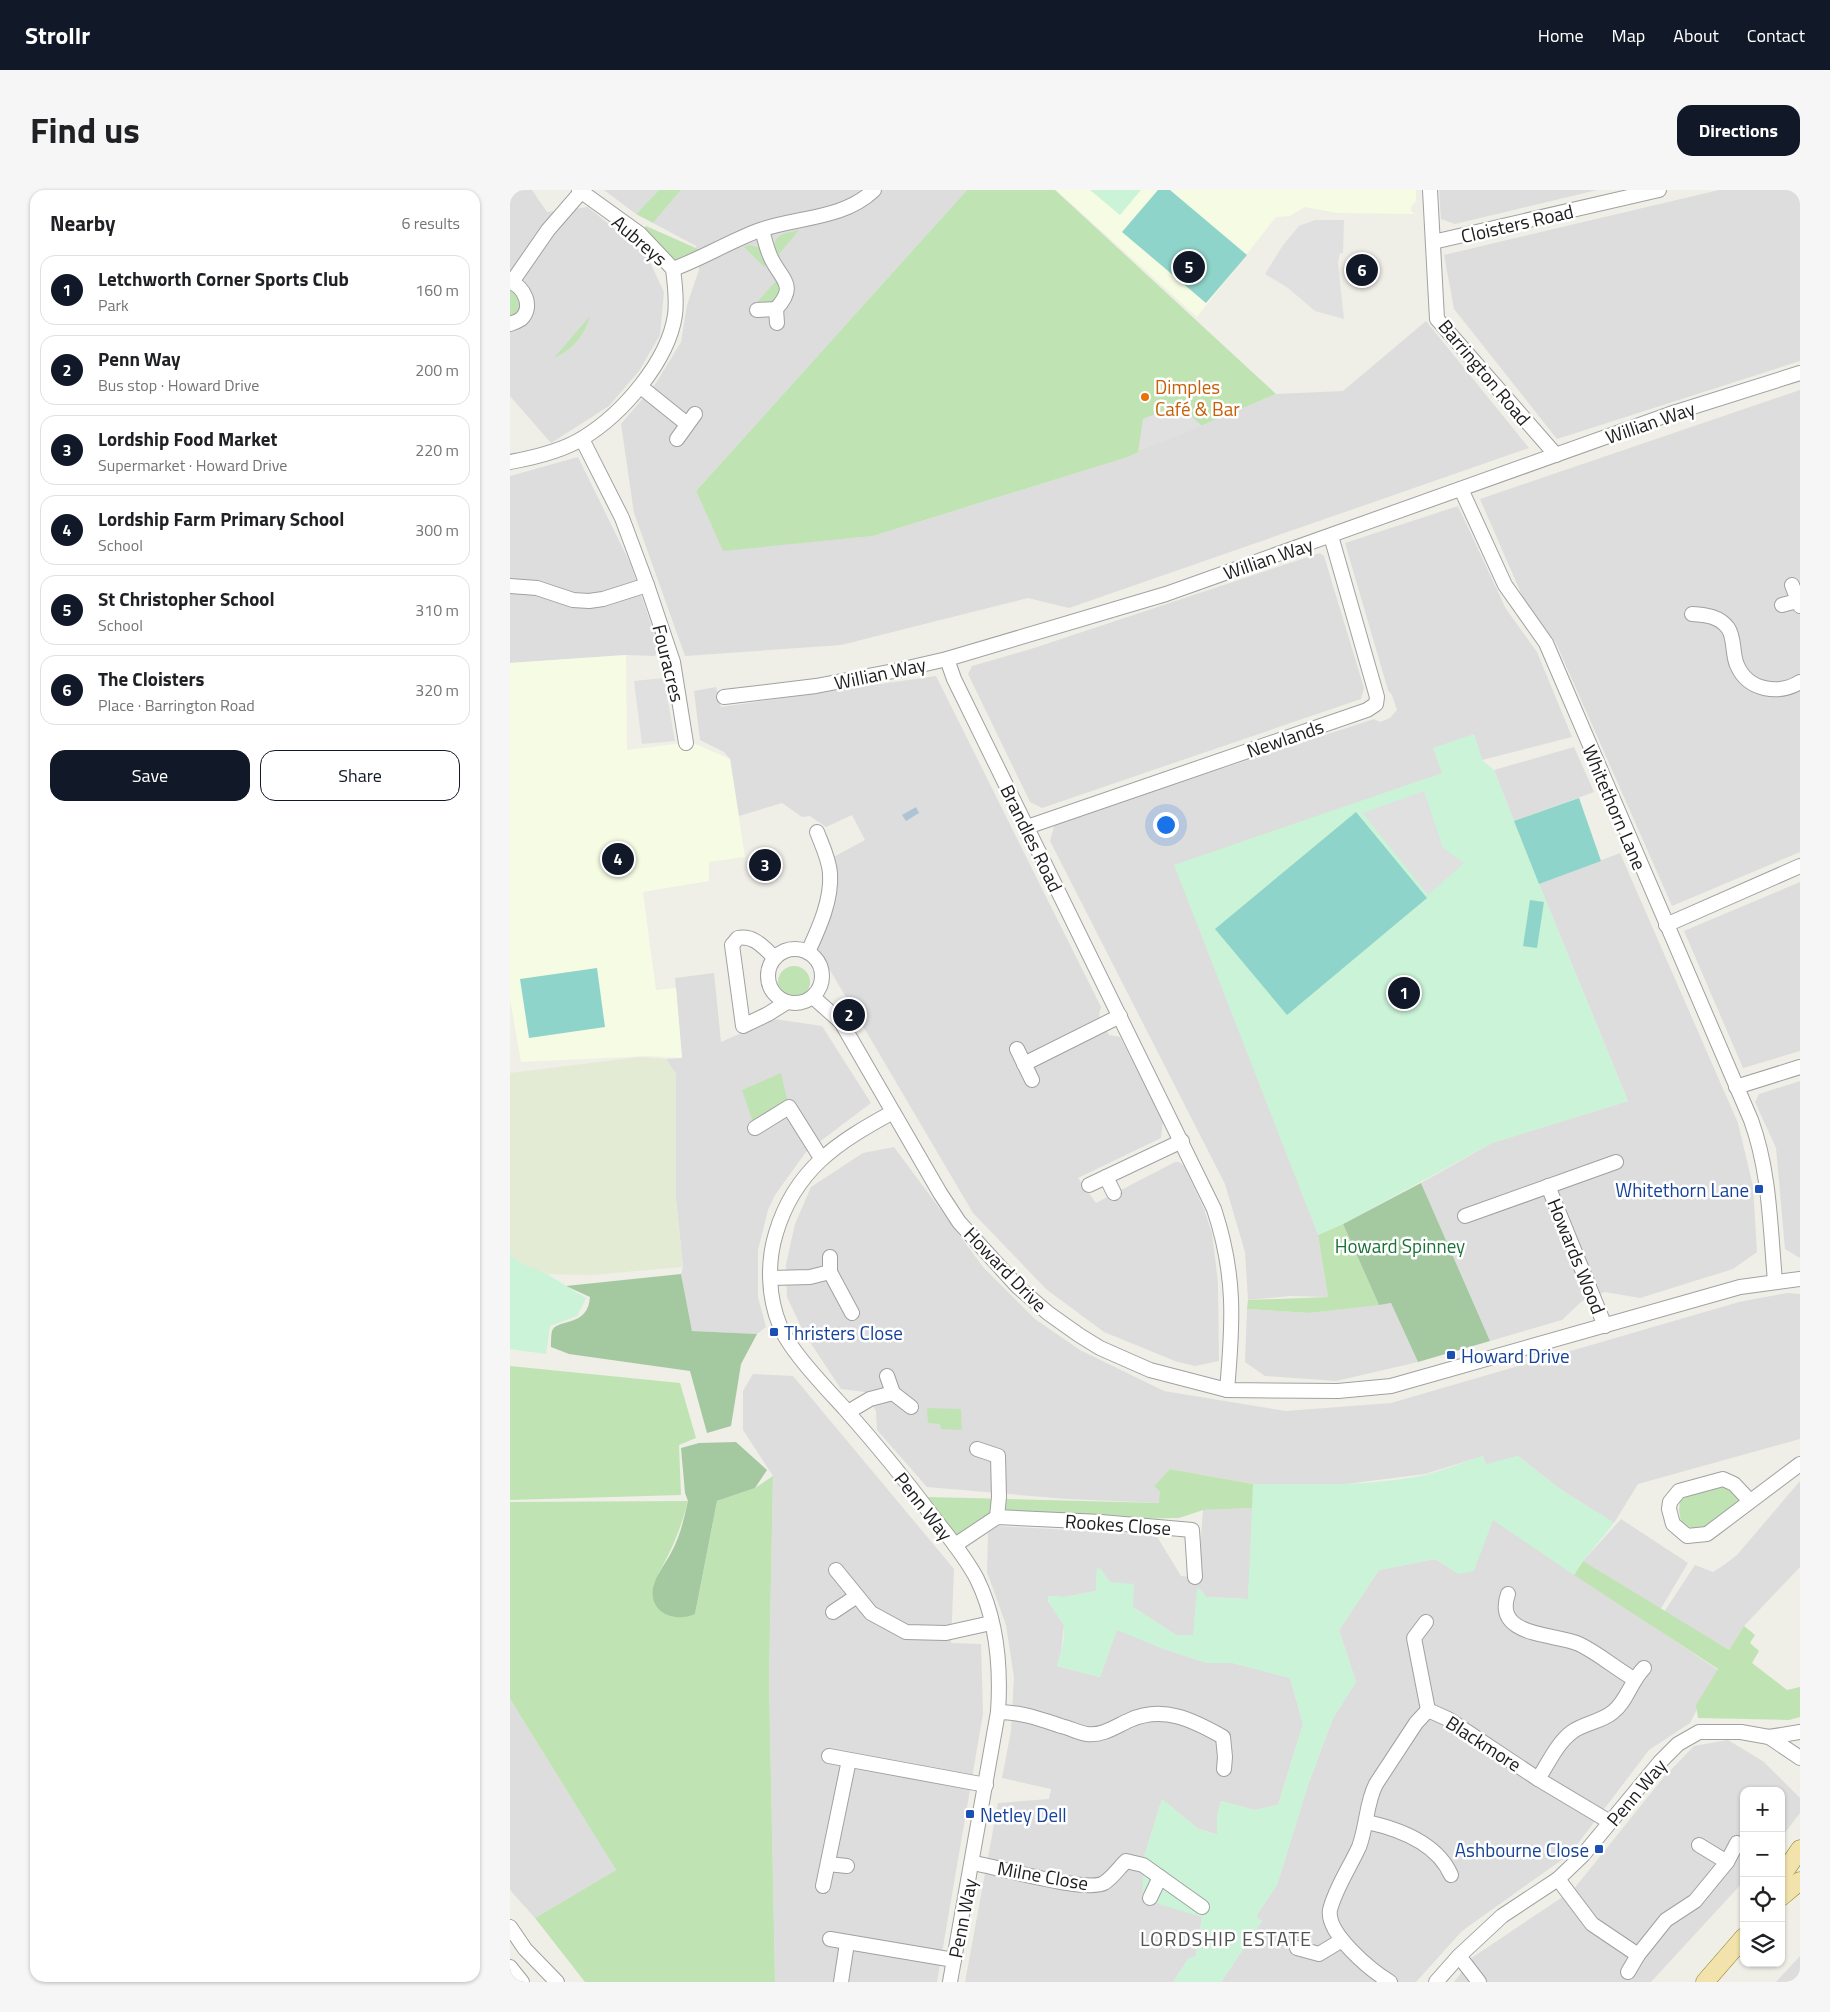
<!DOCTYPE html>
<html lang="en">
<head>
<meta charset="utf-8">
<style>
  :root { --surface:#fff; --page:#f6f6f6; --text:#202124; --muted:#757577; --line:#e0e0e0; --accent:#111827 }
  body { margin:0; font-family:"Titillium Web",sans-serif; background:var(--page); color:var(--text) }
  .controls { position:absolute; right:15px; bottom:15px; display:grid; overflow:hidden; border-radius:10px; box-shadow:0 1px 4px #0004 }
  .controls button { width:45px; height:45px; display:grid; place-items:center; padding:0; border:0; border-bottom:1px solid var(--line); background:var(--surface); color:var(--text); font:25px sans-serif }
  .you { position:absolute; left:655px; top:634px; width:18px; height:18px; margin:-12px; border:4px solid #fff; border-radius:50%; background:#1a73e8; box-shadow:0 0 0 8px #1a73e833 }
  .badge { display:grid; place-items:center; width:32px; height:32px; border-radius:50%; background:var(--accent); color:#fff; font-size:16px; font-weight:700 }
  .pin { position:absolute; translate:-50% -50%; border:2px solid #fff; box-shadow:0 1px 5px #0006 }
  .list { margin:0; padding:0; list-style:none }
  h2 { display:flex; justify-content:space-between; align-items:center; height:65px; margin:0; padding:0 20px; font-size:21px }
  h2 small { font-size:16px; font-weight:400; color:var(--muted) }
  .list li { display:grid; grid-template-columns:32px 1fr auto; gap:15px; align-items:center; box-sizing:border-box; height:70px; margin:0 10px 10px; padding:0 10px; border:1px solid var(--line); border-radius:15px }
  .list b { display:block; font-size:19px; white-space:nowrap }
  .list p { margin:0; font-size:16px; white-space:nowrap; color:var(--muted) }
  .list em { font-size:16px; font-style:normal; color:var(--muted) }
  .actions { display:flex; gap:10px; padding:15px 20px }
  .actions a { flex:1; padding:11px 0; border:1px solid var(--accent); border-radius:15px; text-align:center; font-size:18px; color:var(--accent) }
  .actions .main { background:var(--accent); color:#fff }
  .icon { flex:none; width:28px; height:28px; fill:none; stroke:currentColor; stroke-width:2; stroke-linecap:round; stroke-linejoin:round }
  .map { position:relative; flex:none; width:1290px; height:1792px; overflow:hidden; border-radius:15px }
  header { display:flex; align-items:center; gap:30px; box-sizing:border-box; height:70px; padding:0 25px; background:var(--accent); color:#fff }
  header strong { font-size:24px }
  nav { display:flex; gap:28px; margin-inline-start:auto; font-size:18px }
  .intro { display:flex; align-items:center; justify-content:space-between; box-sizing:border-box; height:120px; padding:0 30px }
  h1 { margin:0; font-size:35px }
  .button { padding:12px 22px; border-radius:15px; background:var(--accent); color:#fff; font-size:18px; font-weight:700 }
  main { display:flex; gap:30px; padding:0 30px }
  aside { flex:1; background:var(--surface); border-radius:15px; box-shadow:0 1px 4px #0004 }
  .map>svg:first-child { display:block }
  .residential { fill:#dedddd }
  .education { fill:#f6fbe4 }
  .farmland { fill:#e4ebd5 }
  .grass { fill:#c0e3b4 }
  .forest { fill:#a4c9a1 }
  .park { fill:#caf3d7 }
  .pitch { fill:#8fd4ca }
  .parking { fill:#e0e0e0 }
  .water { fill:#adc4d7 }
  .lines { fill:none; stroke-linecap:round; stroke-linejoin:round }
  .minor-casing { stroke:#a1a1a1; stroke-width:16 }
  .major-casing { stroke:#897d13; stroke-width:19 }
  .minor { stroke:#fff; stroke-width:14 }
  .major { stroke:#f1e3ab; stroke-width:18 }
  .food-dot { fill:#e8710a; stroke:#fff; stroke-width:2 }
  .transit-dot { fill:#1a4fb4; stroke:#fff; stroke-width:2 }
  .labels { text-anchor:middle; dominant-baseline:central; stroke-width:5; stroke-linejoin:round; paint-order:stroke }
  .street-label { font-size:19px; fill:#202020; stroke:#fff }
  .food-label { font-size:19px; fill:#c56008; stroke:#fff; text-anchor:start }
  .transit-label { font-size:19px; fill:#164399; stroke:#fff; text-anchor:start }
  .park-label { font-size:19px; fill:#1a7236; stroke:#fff }
  .neighbourhood-label { font-size:20px; letter-spacing:1px; fill:#535353; stroke:#fff }
</style>
</head>
<body>
<header>
<strong>Strollr</strong>
<nav><a>Home</a><a>Map</a><a>About</a><a>Contact</a></nav>
</header>
<div class="intro"><h1>Find us</h1><a class="button">Directions</a></div>
<main>
<aside>
<h2>Nearby<small>6 results</small></h2>
<ul class="list">
<li><span class="badge">1</span><div><b>Letchworth Corner Sports Club</b><p>Park</p></div><em>160 m</em></li>
<li><span class="badge">2</span><div><b>Penn Way</b><p>Bus stop · Howard Drive</p></div><em>200 m</em></li>
<li><span class="badge">3</span><div><b>Lordship Food Market</b><p>Supermarket · Howard Drive</p></div><em>220 m</em></li>
<li><span class="badge">4</span><div><b>Lordship Farm Primary School</b><p>School</p></div><em>300 m</em></li>
<li><span class="badge">5</span><div><b>St Christopher School</b><p>School</p></div><em>310 m</em></li>
<li><span class="badge">6</span><div><b>The Cloisters</b><p>Place · Barrington Road</p></div><em>320 m</em></li>
</ul>
<div class="actions"><a class="main">Save</a><a>Share</a></div>
</aside>
<div class="map">
<svg width="1290" height="1792" viewBox="0 0 1290 1792">
  <rect width="100%" height="100%" fill="#efeee7"/>
  <!-- residential -->
  <g class="residential">
    <path d="M0,0H22L37,22L78,17L137,66L154,102L150,145L129,181L99,216L41,253L0,206Z"/>
    <path d="M94,0H149L126,24Z"/>
    <path d="M171,0H457L186,301L213,360L363,346L615,268L766,204L833,201L916,131L1019,258L559,418L518,408L331,455L175,466L124,323L111,234L146,193L171,152L177,115L189,80L186,56L143,33Z"/>
    <path d="M929,0H1087L945,34L931,29Z"/>
    <path d="M1209,0H1290V171L1047,249L944,119L934,65Z"/>
    <path d="M1290,200V662L1162,716L1046,453L1014,410L970,309Z"/>
    <path d="M68,267L121,375L149,458L145,466L116,465L0,473V286Z"/>
    <path d="M948,316L996,419L1027,462L1062,547L972,570L964,544L933,583L876,603L808,1045L818,1107L780,1106L738,1110L735,1062L715,994L540,651L545,633L864,529L870,532L880,528L887,520L882,505L878,500L835,353Z"/>
    <path d="M810,363L814,366L854,498L851,509L532,618L520,612L458,484L462,476L521,459Z"/>
    <path d="M426,486L591,817L589,825L599,845L610,847L653,930L651,948L568,988L586,1013L665,972H669L674,976L694,1019L702,1043L708,1093L709,1171L685,1176L665,1171L594,1142L536,1099L463,1023L307,758L317,732L320,669L355,650L342,625L316,637L300,626L292,627L272,613L229,626L220,569L214,562L190,550L184,501L206,497L211,517Z"/>
    <path d="M1064,557L1084,602L1004,631L984,580Z"/>
    <path d="M1110,663L1228,933L1243,996L1247,1062L1223,1079L1130,1108L1095,1102L1072,1111L1052,1130L980,1151L911,993L982,953L1118,911L1029,694Z"/>
    <path d="M1290,692V861L1233,878L1174,741Z"/>
    <path d="M204,783L211,852L264,829L312,836L361,913L296,962L265,1005L258,1020L248,1060V1107L256,1137L247,1144L182,1141L171,1084L173,1077L166,1009V884L156,869L172,868L165,788Z"/>
    <path d="M1290,891V1068L1275,1059L1266,958L1245,912L1249,904Z"/>
    <path d="M384,957L473,1077L525,1129L570,1160L654,1201L776,1221L881,1213L1229,1112L1277,1103L1290,1104V1249L1128,1294L1104,1333L1050,1299L1008,1266L976,1275L973,1266L915,1284L828,1295L743,1294L660,1279L644,1296L650,1302V1313L557,1309L417,1297L367,1240L366,1221L355,1202L331,1199L294,1143L277,1107L276,1074L285,1034L301,997L353,963Z"/>
    <path d="M881,1113L908,1172L826,1191L755,1186L735,1172L737,1119L799,1123Z"/>
    <path d="M243,1184L283,1186L444,1379L441,1453L471,1454L473,1524L427,1792H265L259,1490L263,1286L233,1240V1201Z"/>
    <path d="M1290,1291V1377L1234,1436L1219,1460L1154,1422L1185,1375L1203,1382L1214,1375L1227,1365Z"/>
    <path d="M743,1318L738,1409L696,1407L690,1399L683,1445H666L623,1417L587,1379L586,1401L554,1407L538,1406V1411L554,1435L551,1462L547,1476L590,1487L607,1439L651,1458L697,1473H723L780,1488L793,1534L768,1615L744,1620L711,1611L707,1626L708,1645L687,1638L652,1609L634,1667L692,1727L686,1766L678,1769L663,1792H455L488,1613L539,1609L541,1599L492,1588L501,1541L504,1487L496,1435L477,1382L478,1343L488,1336L646,1345L671,1386L688,1388L693,1320Z"/>
    <path d="M983,1329L1208,1480L1180,1533L1139,1560L1060,1664L952,1741L906,1792H711L752,1731L746,1726L767,1695L798,1595L823,1528L846,1492L829,1440L869,1380L925,1369L949,1384Z"/>
    <path d="M1111,1329L1178,1373L1150,1420L1073,1371Z"/>
    <path d="M0,1509L106,1680L25,1728L0,1700Z"/>
    <path d="M1218,1550L1254,1572L1290,1608V1623L1271,1648V1601H1234V1691L1141,1792H944L963,1767L1063,1700L1153,1588L1184,1556Z"/>
    <path d="M1290,1766V1792H1266Z"/>
  </g>
  <!-- education -->
  <g class="education">
    <path d="M546,0H906V11L901,16V21L905,24L827,23L795,17L780,26L766,27L687,127Z"/>
    <path d="M116,465L117,560L181,552L220,569L235,667L199,672V691L133,702L146,800L166,798L172,868L137,866L11,872L0,810V473Z"/>
  </g>
  <!-- farmland -->
  <path class="farmland" d="M130,867L156,869L166,884V1009L173,1077L81,1085L38,1084L8,1073L0,1064V883Z"/>
  <!-- grass -->
  <g class="grass">
    <path d="M149,0H171L143,33L126,24Z"/>
    <path d="M457,0H545L766,204L615,268L363,346L213,361L186,301Z"/>
    <path d="M136,36L197,63L163,79L130,44Z"/>
    <path d="M289,40L265,69C262,46 267,45 289,40Z"/>
    <path d="M240,55L251,58L257,75L254,77L234,57Z"/>
    <path d="M268,89L272,102L264,113L248,115V111Z"/>
    <path d="M0,96L10,103L12,120L0,131Z"/>
    <path d="M80,126C75,145 62,160 44,168Z"/>
    <circle cx="284" cy="792" r="16"/>
    <path d="M271,883L279,917L245,938L232,900Z"/>
    <path d="M833,1034L869,1115L799,1123L737,1119L738,1110L818,1107L808,1045Z"/>
    <path d="M0,1176L170,1193L186,1248L169,1255L171,1305L0,1310Z"/>
    <path d="M417,1218L451,1219L452,1240L431,1239L430,1234L418,1233Z"/>
    <path d="M660,1279L743,1294V1318L693,1320L669,1328L597,1329L481,1324L448,1346L418,1307L649,1313L650,1302L644,1296Z"/>
    <path d="M263,1286L259,1490L265,1792H75L25,1728L106,1680L0,1509V1312L178,1311C171,1338 162,1360 148,1384L185,1424L207,1311L245,1298Z"/>
    <path d="M1209,1294L1221,1299L1230,1310L1193,1341L1183,1339L1171,1332L1169,1320L1170,1310L1189,1300Z"/>
    <path d="M1073,1371L1219,1460L1234,1436L1245,1445L1240,1453L1249,1461L1242,1473L1277,1500L1290,1497V1527L1279,1530L1188,1528L1186,1515L1208,1479L1064,1385Z"/>
  </g>
  <!-- forest -->
  <g class="forest">
    <path d="M911,993L980,1151L908,1172L881,1113L869,1115L833,1034Z"/>
    <path d="M171,1084L182,1141L247,1144L231,1174L221,1236L197,1243L180,1181L59,1164L41,1157C41,1152 41,1145 42,1141C47,1128 78,1138 80,1107L56,1096Z"/>
    <path d="M226,1252L257,1280L245,1298L207,1311L185,1424C165,1433 139,1423 143,1398C146,1385 155,1374 161,1363C170,1347 174,1329 178,1311L175,1303L171,1258L189,1253Z"/>
  </g>
  <!-- park -->
  <g class="park">
    <path d="M580,0H631L610,25Z"/>
    <path d="M964,544L972,570L984,580L1004,631L1069,608L1091,671L1029,694L1118,911L982,953L833,1034L808,1045L664,675L932,583L923,558Z"/>
    <path d="M0,1064C13,1078 24,1076 38,1085C51,1092 63,1101 76,1108L67,1126L40,1136L36,1164L0,1159Z"/>
    <path d="M973,1266L976,1274L1008,1266L1050,1299L1104,1333L1073,1371L1064,1385L983,1330L964,1381L949,1384L925,1369L869,1380L829,1440L846,1492L823,1528L798,1595L767,1695L746,1726L752,1731L711,1792H663L678,1769L686,1766L692,1727L632,1709L634,1667L652,1609L687,1638L707,1645V1626L711,1611L744,1620L768,1615L793,1534L780,1488L723,1473H697L651,1458L607,1440L590,1487L547,1476C550,1466 557,1445 553,1434C549,1424 538,1417 538,1406L554,1407L586,1401L587,1378L591,1379L600,1392L624,1394L623,1417L666,1445H683L687,1399H690L696,1407L738,1409L743,1294C800,1294 858,1297 915,1285C934,1280 954,1272 973,1266Z"/>
  </g>
  <!-- pitch -->
  <g class="pitch">
    <path d="M648,0H660L737,65L696,113L612,42Z"/>
    <path d="M1069,608L1091,671L1029,694L1004,631Z"/>
    <path d="M846,622L917,708L777,825L705,739Z"/>
    <path d="M1020,710L1034,712L1027,758L1013,756Z"/>
    <path d="M87,778L95,837L19,848L10,789Z"/>
  </g>
  <!-- parking -->
  <g class="parking">
    <path d="M805,30H834L833,63H830L828,73L834,129L805,121L778,98L755,84L773,55L789,36Z"/>
    <path d="M669,214L692,236L628,262L633,229Z"/>
    <path d="M154,488L165,551L132,554L124,491Z"/>
    <path d="M914,601L933,658L954,673L918,705L853,623Z"/>
  </g>
  <!-- water -->
  <path class="water" d="M406,617L409,623L396,631L392,625Z"/>
  <g class="lines">
    <!-- minor casing -->
    <g class="minor-casing">
      <g id="minor">
        <path d="M920,0L927,129L1046,265"/>
        <path d="M923,52L1149,0"/>
        <path d="M163,79C193,68 220,51 250,40C288,27 334,29 364,0"/>
        <path d="M0,92C14,96 24,117 11,129C8,131 3,133 0,134"/>
        <path d="M2,92L38,40L71,2"/>
        <path d="M266,119L267,133"/>
        <path d="M247,120L266,119C287,96 273,91 262,70C257,61 255,50 252,40"/>
        <path d="M131,197L177,234"/>
        <path d="M72,249L112,328L137,395L163,472L176,553"/>
        <path d="M167,249L185,224"/>
        <path d="M0,272C22,268 54,260 73,248C112,224 158,172 165,125C167,110 165,94 163,79L130,44L69,0"/>
        <path d="M951,299L995,395L1036,453L1241,930C1260,982 1260,1036 1265,1091"/>
        <path d="M1282,395L1290,416"/>
        <path d="M0,396L27,398L63,410L79,411L93,409L137,395"/>
        <path d="M1272,415L1287,411"/>
        <path d="M1182,424C1196,425 1209,426 1218,438C1225,448 1222,464 1227,475C1238,501 1269,505 1290,492"/>
        <path d="M437,469L444,489L704,1019C726,1085 723,1133 717,1200"/>
        <path d="M214,507L306,496L389,480L437,469L656,404L1160,224L1290,183"/>
        <path d="M517,637L857,520L866,514L867,507L821,346"/>
        <path d="M1156,735L1290,676"/>
        <circle cx="285" cy="786" r="27"/>
        <path d="M298,762C309,738 322,710 320,683C319,669 312,655 307,642"/>
        <path d="M265,768C253,757 244,745 228,748L222,755L233,836L258,824L277,812"/>
        <path d="M303,807L331,832L430,1003L449,1032L508,1097L538,1123L569,1145L590,1158L640,1180L717,1200L828,1201L881,1196L1230,1097L1290,1089"/>
        <path d="M507,859L522,890"/>
        <path d="M514,874L610,826"/>
        <path d="M1226,897L1290,877"/>
        <path d="M383,922C328,952 285,979 266,1043C257,1072 258,1107 270,1136C280,1161 316,1198 335,1219C365,1253 394,1288 421,1324C437,1345 455,1366 467,1389C487,1430 491,1478 488,1522L440,1792"/>
        <path d="M245,938L279,917L311,968"/>
        <path d="M596,987L604,1003"/>
        <path d="M579,995L672,951"/>
        <path d="M1038,996L1095,1136"/>
        <path d="M955,1026L1106,972"/>
        <path d="M320,1067V1082L342,1123"/>
        <path d="M261,1088L300,1087L320,1082"/>
        <path d="M377,1186L383,1203L401,1217"/>
        <path d="M338,1222L360,1209L383,1203"/>
        <path d="M467,1259L488,1266L489,1307L487,1327"/>
        <path d="M1240,1311L1224,1294L1213,1289L1169,1301L1160,1312L1159,1319L1163,1334L1177,1346L1197,1344L1290,1274"/>
        <path d="M445,1355L487,1327L591,1332L682,1340L685,1387"/>
        <path d="M326,1380L361,1423L396,1442L436,1443L481,1433"/>
        <path d="M998,1404C983,1448 1046,1443 1069,1454C1088,1463 1105,1478 1124,1489"/>
        <path d="M323,1422L347,1406"/>
        <path d="M916,1432L904,1448L918,1520"/>
        <path d="M488,1522C511,1522 530,1529 551,1536C560,1538 569,1543 577,1544C593,1546 606,1536 620,1530C653,1515 683,1530 713,1547L715,1567L714,1579"/>
        <path d="M1259,1547L1290,1568"/>
        <path d="M319,1566L476,1595"/>
        <path d="M1028,1589C1038,1574 1047,1553 1062,1542C1074,1533 1091,1532 1103,1522C1117,1511 1121,1491 1134,1478"/>
        <path d="M857,1632C889,1639 927,1653 941,1685"/>
        <path d="M1189,1655L1217,1672"/>
        <path d="M463,1673C488,1677 576,1703 594,1693C602,1688 609,1678 616,1671L633,1675L692,1717"/>
        <path d="M318,1674L337,1676"/>
        <path d="M1048,1689L1082,1734L1128,1765"/>
        <path d="M313,1696L339,1570"/>
        <path d="M640,1708L650,1687"/>
        <path d="M0,1737L15,1759L47,1792"/>
        <path d="M320,1749L444,1770"/>
        <path d="M787,1758L809,1764L832,1750"/>
        <path d="M949,1766L969,1792"/>
        <path d="M0,1777L12,1792"/>
        <path d="M1118,1782L1128,1765L1156,1730L1185,1711L1217,1672L1227,1653"/>
        <path d="M331,1792L337,1753"/>
        <path d="M880,1792C862,1781 816,1744 820,1720C825,1699 840,1677 849,1657C857,1636 856,1613 866,1594L906,1533L918,1520L938,1529L1028,1589L1100,1632"/>
        <path d="M926,1792L949,1766L992,1726L1048,1689L1073,1665L1150,1572L1168,1554L1189,1542H1231L1259,1547L1290,1542"/>
      </g>
    </g>
    <!-- major casing -->
    <g class="major-casing">
      <g id="major">
        <path d="M1271,1687L1290,1659"/>
        <path d="M1271,1707L1290,1691"/>
        <path d="M1195,1792L1234,1747"/>
      </g>
    </g>
    <!-- minor -->
    <use href="#minor" class="minor"/>
    <!-- major -->
    <use href="#major" class="major"/>
  </g>
  <!-- markers -->
  <circle class="food-dot" cx="635" cy="207" r="5"/>
  <g class="transit-dot">
    <rect x="1244" y="994" width="10" height="10" rx="2.5"/>
    <rect x="259" y="1137" width="10" height="10" rx="2.5"/>
    <rect x="936" y="1160" width="10" height="10" rx="2.5"/>
    <rect x="455" y="1619" width="10" height="10" rx="2.5"/>
    <rect x="1084" y="1654" width="10" height="10" rx="2.5"/>
  </g>
  <g class="labels">
    <!-- street labels -->
    <g class="street-label">
      <text transform="translate(1007 33) rotate(-13)">Cloisters Road</text>
      <text transform="translate(130 50) rotate(41)">Aubreys</text>
      <text transform="translate(975 182) rotate(50)">Barrington Road</text>
      <text transform="translate(1140 232) rotate(-19)">Willian Way</text>
      <text transform="translate(758 368) rotate(-19)">Willian Way</text>
      <text transform="translate(159 473) rotate(76)">Fouracres</text>
      <text transform="translate(370 483) rotate(-12)">Willian Way</text>
      <text transform="translate(775 548) rotate(-19)">Newlands</text>
      <text transform="translate(1105 617) rotate(67)">Whitethorn Lane</text>
      <text transform="translate(522 648) rotate(64)">Brandles Road</text>
      <text transform="translate(1067 1066) rotate(68)">Howards Wood</text>
      <text transform="translate(496 1079) rotate(46)">Howard Drive</text>
      <text transform="translate(414 1316) rotate(52)">Penn Way</text>
      <text transform="translate(608 1334) rotate(4)">Rookes Close</text>
      <text transform="translate(974 1553) rotate(33)">Blackmore</text>
      <text transform="translate(1126 1602) rotate(-50)">Penn Way</text>
      <text transform="translate(533 1685) rotate(10)">Milne Close</text>
      <text transform="translate(452 1728) rotate(-79)">Penn Way</text>
    </g>
    <!-- food labels -->
    <g class="food-label">
      <text x="645" y="196">Dimples<tspan x="645" dy="22">Café &amp; Bar</tspan></text>
    </g>
    <!-- transit labels -->
    <g class="transit-label">
      <text x="1239" y="999" text-anchor="end">Whitethorn Lane</text>
      <text x="274" y="1142">Thristers Close</text>
      <text x="951" y="1165">Howard Drive</text>
      <text x="470" y="1624">Netley Dell</text>
      <text x="1079" y="1659" text-anchor="end">Ashbourne Close</text>
    </g>
    <!-- park labels -->
    <g class="park-label">
      <text x="890" y="1055">Howard Spinney</text>
    </g>
    <!-- neighbourhood labels -->
    <g class="neighbourhood-label">
      <text x="716" y="1748">LORDSHIP ESTATE</text>
    </g>
  </g>
</svg>
<div class="controls">
<button>+</button>
<button>−</button>
<button><svg class="icon" aria-label="locate" viewBox="0 0 24 24"><circle cx="12" cy="12" r="6"/><path d="M12 2v4M12 18v4M2 12h4M18 12h4"/></svg></button>
<button><svg class="icon" aria-label="layers" viewBox="0 0 24 24"><path d="M12 4l9 5-9 5-9-5zM3 14l9 5 9-5"/></svg></button>
</div>
<div class="you"></div>
<div class="pin badge" style="left:894px;top:803px">1</div>
<div class="pin badge" style="left:339px;top:825px">2</div>
<div class="pin badge" style="left:255px;top:675px">3</div>
<div class="pin badge" style="left:108px;top:669px">4</div>
<div class="pin badge" style="left:679px;top:77px">5</div>
<div class="pin badge" style="left:852px;top:80px">6</div>
</div>
</main>
</body>
</html>
